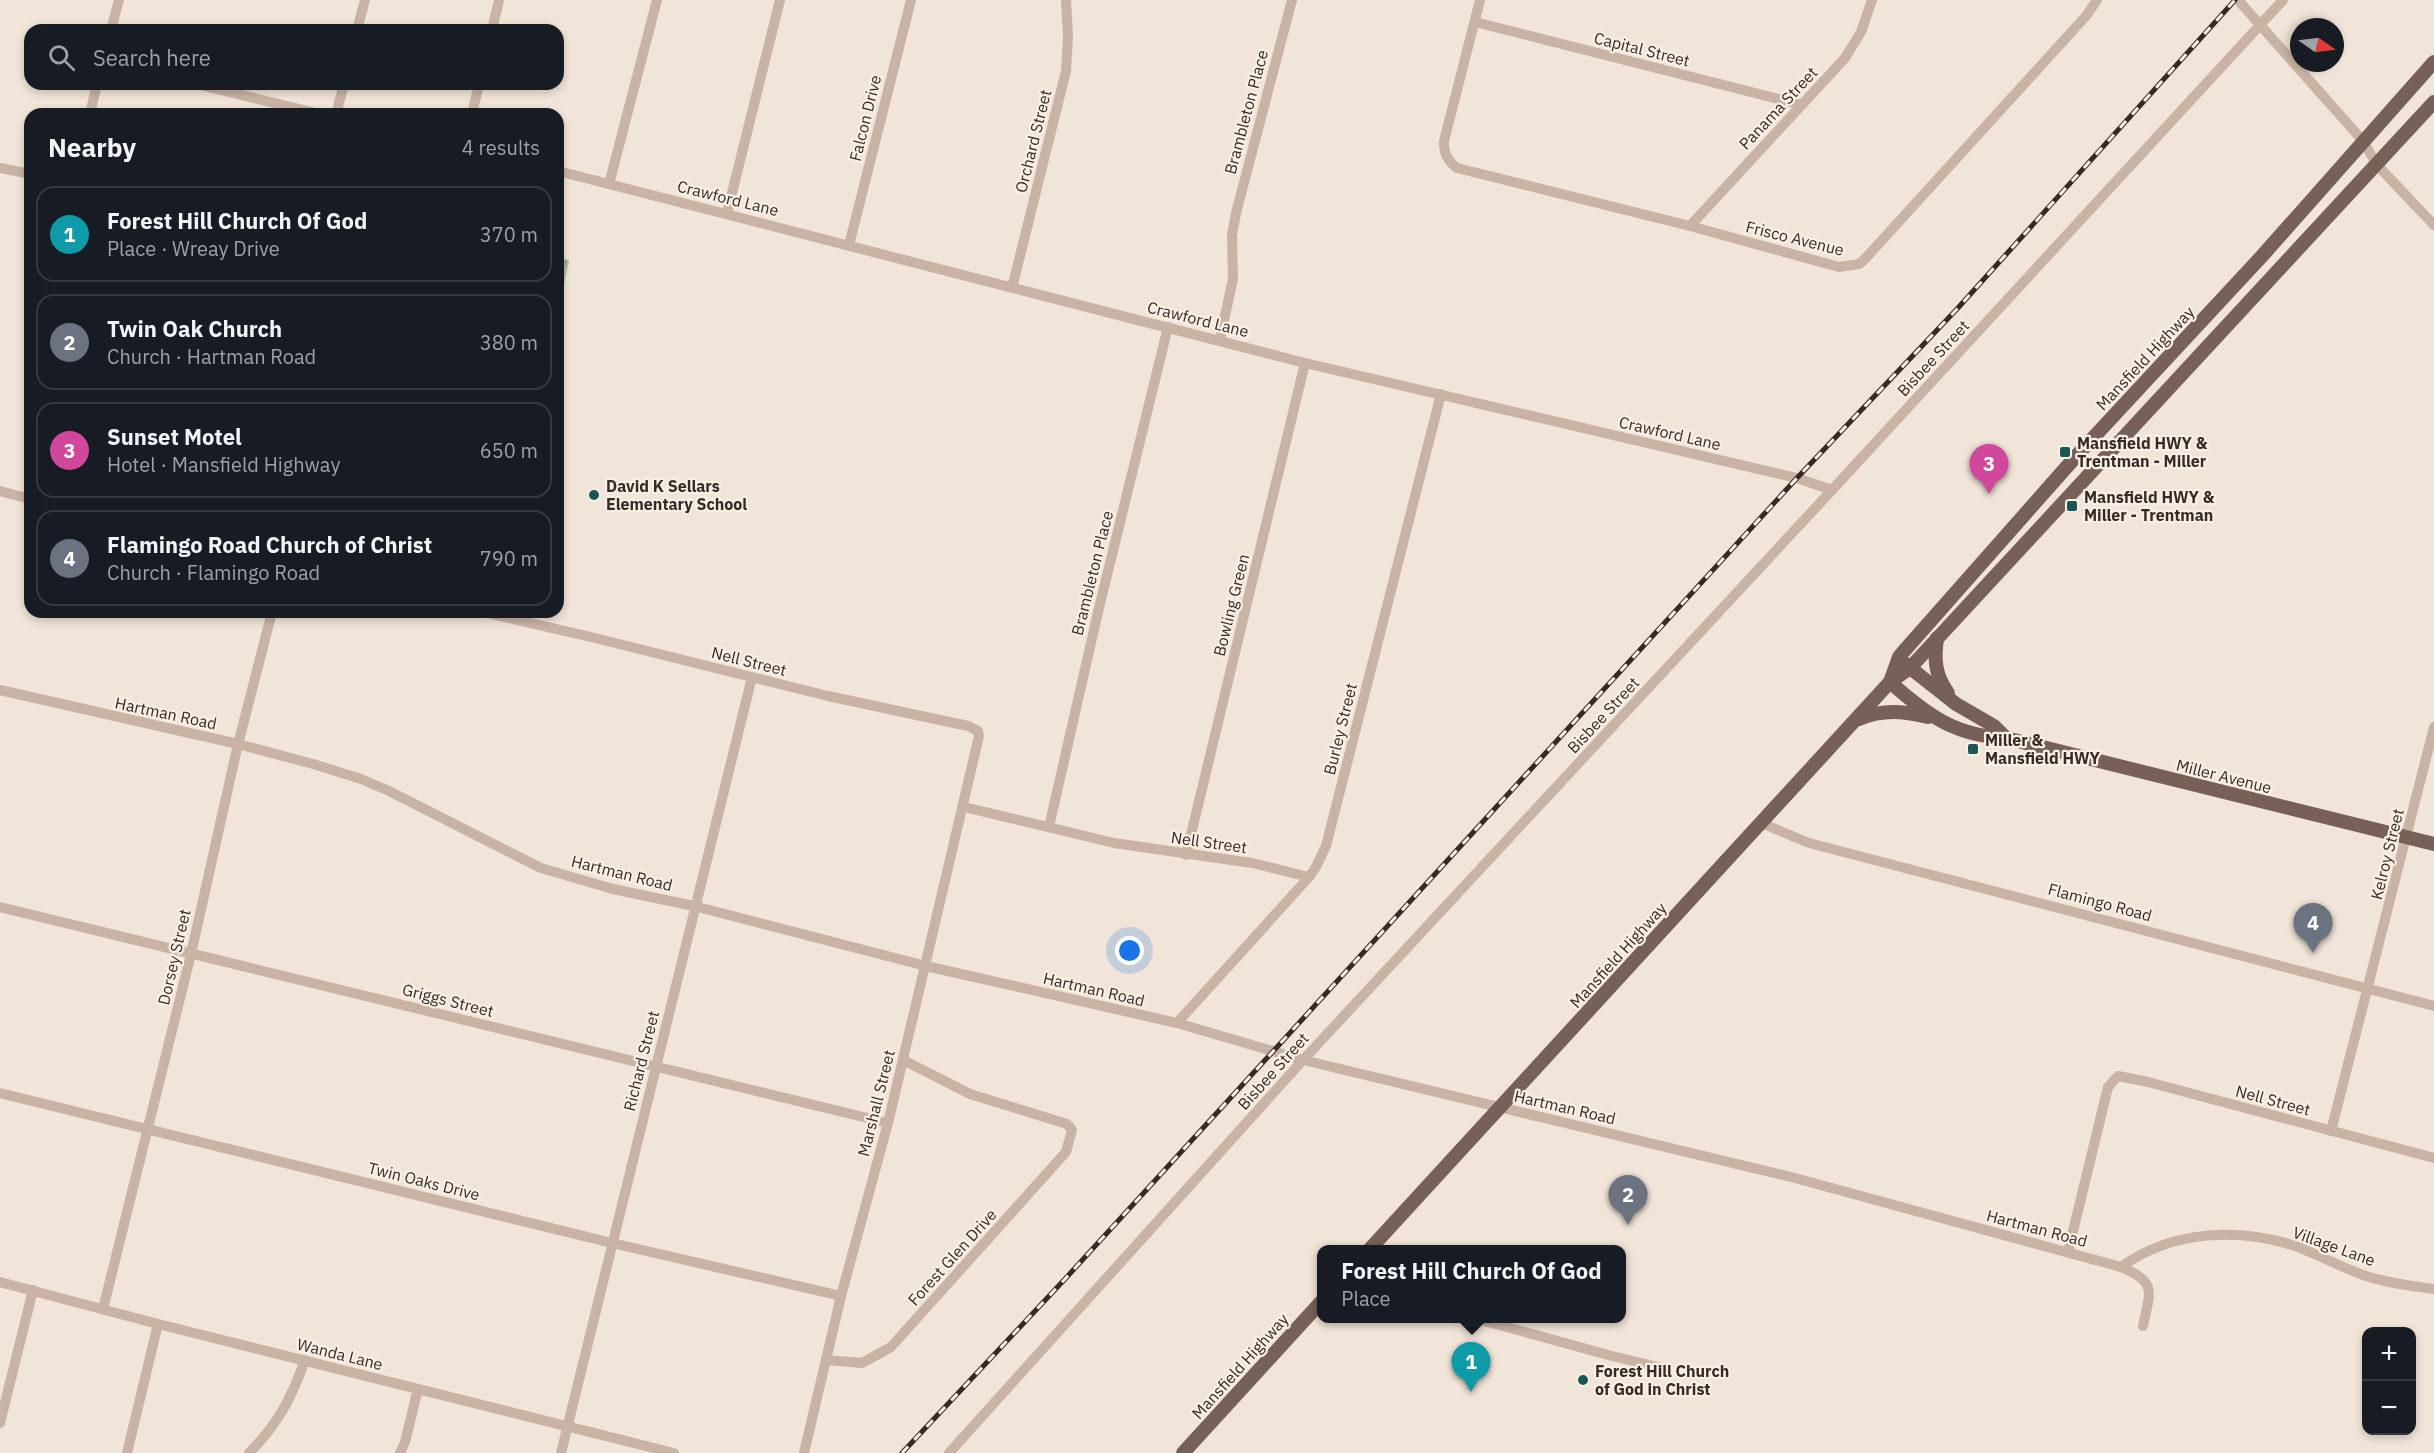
<!DOCTYPE html>
<html lang="en">
<head>
<meta charset="utf-8">
<style>
  :root { --surface:#171b24; --page:#242831; --text:#f1f3f6; --muted:#9ea1a6; --line:#363941; --accent:#91acae }
  body { margin:0; font-family:"IBM Plex Sans",sans-serif; background:var(--page); color:var(--text) }
  .controls { position:absolute; right:18px; bottom:18px; display:grid; overflow:hidden; border-radius:12px; box-shadow:0 3px 9px #0003 }
  .controls button { width:54px; height:54px; display:grid; place-items:center; padding:0; border:0; border-bottom:2px solid var(--line); background:var(--surface); color:var(--text); font:30px sans-serif }
  .compass { position:absolute; left:2290px; top:18px; width:54px; height:54px; border-radius:50%; background:var(--surface); box-shadow:0 3px 9px #0003; rotate:104deg }
  .you { position:absolute; left:1130px; top:951px; width:21px; height:21px; margin:-15px; border:4px solid #fff; border-radius:50%; background:#1a73e8; box-shadow:0 0 0 9px #1a73e833 }
  .badge { display:grid; place-items:center; width:39px; height:39px; border-radius:50%; background:var(--accent); color:#fff; font-size:20px; font-weight:700 }
  .pin { position:absolute; translate:-50% -50px; filter:drop-shadow(0 2px 3px #0008) }
  .pin::after { content:''; position:absolute; top:32px; width:21px; height:18px; background:inherit; clip-path:polygon(0 0,100% 0,50% 100%) }
  .popup { position:absolute; left:1317px; top:1245px; width:309px; height:78px; box-sizing:border-box; display:grid; place-content:center; border-radius:12px; background:var(--surface); filter:drop-shadow(0 2px 4px #0005); font-size:20px; white-space:nowrap; color:var(--muted) }
  .popup b { font-size:22px; color:var(--text) }
  .popup::after { content:''; position:absolute; left:50%; top:100%; margin-left:-12px; border:12px solid transparent; border-top-color:var(--surface) }
  .list { margin:0; padding:0; list-style:none }
  h2 { display:flex; justify-content:space-between; align-items:center; height:78px; margin:0; padding:0 24px; font-size:26px }
  h2 small { font-size:20px; font-weight:400; color:var(--muted) }
  .list li { display:grid; grid-template-columns:39px 1fr auto; gap:18px; align-items:center; box-sizing:border-box; height:96px; margin:0 12px 12px; padding:0 12px; border:2px solid var(--line); border-radius:18px }
  .list b { display:block; font-size:22px; white-space:nowrap }
  .list p { margin:0; font-size:20px; white-space:nowrap; color:var(--muted) }
  .list em { font-size:20px; font-style:normal; color:var(--muted) }
  .icon { flex:none; width:33px; height:33px; fill:none; stroke:currentColor; stroke-width:2; stroke-linecap:round; stroke-linejoin:round }
  .map { position:relative; flex:none; width:2434px; height:1453px; overflow:hidden }
  .search { position:absolute; background:var(--surface); box-shadow:0 3px 9px #0003; left:24px; top:24px; width:540px; height:66px; display:flex; align-items:center; gap:15px; box-sizing:border-box; padding:0 21px; border-radius:18px; color:var(--muted); font-size:22px }
  .panel { position:absolute; background:var(--surface); box-shadow:0 3px 9px #0003; left:24px; top:108px; width:540px; height:510px; border-radius:18px }
  .map>svg:first-child { display:block }
  .grass { fill:url(#grass-tufts) }
  .lines { fill:none; stroke-linecap:round; stroke-linejoin:round }
  .minor { stroke:#c9b3a4; stroke-width:10 }
  .major { stroke:#776057; stroke-width:14 }
  .rail-casing { stroke:#352a26; stroke-width:5 }
  .rail { stroke:#f9efe5; stroke-width:3; stroke-dasharray:9; stroke-linecap:butt }
  .poi-dot { fill:#1b5656; stroke:#f9efe5; stroke-width:2 }
  .labels { text-anchor:middle; dominant-baseline:central; stroke-width:4.5; stroke-linejoin:round; paint-order:stroke }
  .street-label { font-size:16px; fill:#352a26; stroke:#f9efe5 }
  .poi-label { font-size:16px; font-weight:bold; fill:#352a26; stroke:#f9efe5; text-anchor:start }
</style>
</head>
<body>
<div class="map">
<svg width="2434" height="1453" viewBox="0 0 2434 1453">
  <defs>
    <pattern id="grass-tufts" width="24" height="20" patternUnits="userSpaceOnUse" patternTransform="scale(1.5)"><rect width="24" height="20" fill="#b5c099"/><path d="M3 7l-1-3M5 7V3M7 7l1-3M15 17l-1-3M17 17v-4M19 17l1-3" fill="none" stroke="#949c7d"/></pattern>
  </defs>
  <rect width="100%" height="100%" fill="#f1e4d8"/>
  <!-- grass -->
  <path class="grass" d="M558,258L569,260L558,314Z"/>
  <g class="lines">
    <!-- minor -->
    <g class="minor">
      <path d="M1480,0L1444,141C1444,154 1447,160 1457,168L1690,226L1839,267L1859,264L1864,260L2086,16L2097,0"/>
      <path d="M2238,0L2363,141L2377,165L2434,225"/>
      <path d="M1475,22L1802,105"/>
      <path d="M111,30L119,0"/>
      <path d="M357,30L365,0"/>
      <path d="M492,30L499,0"/>
      <path d="M196,84L320,114"/>
      <path d="M90,114L97,84"/>
      <path d="M336,114L344,84"/>
      <path d="M472,114L479,84"/>
      <path d="M0,168L30,174"/>
      <path d="M558,171L1305,363L1797,478L1832,490"/>
      <path d="M609,184L657,0"/>
      <path d="M727,213L780,0"/>
      <path d="M1690,226L1845,58L1861,32L1872,0"/>
      <path d="M849,245L911,0"/>
      <path d="M1012,288L1066,71L1068,36L1066,0"/>
      <path d="M1220,339L1233,279L1232,235L1236,213L1292,0"/>
      <path d="M0,491L30,499"/>
      <path d="M483,612L591,637L828,696L968,726L978,731L979,736L888,1123L841,1296L804,1453"/>
      <path d="M0,690L238,744L313,764L361,779L389,791L541,868L613,889L694,906L926,966L1177,1023L1303,1060L1795,1178L2121,1267C2158,1282 2150,1292 2143,1326"/>
      <path d="M964,807L1114,843L1252,863L1309,877"/>
      <path d="M1761,823L1809,843L2434,1006"/>
      <path d="M1049,827L1098,612L1168,327"/>
      <path d="M1186,855L1305,363"/>
      <path d="M0,907L888,1123"/>
      <path d="M1177,1023L1309,877L1316,867L1326,846L1441,394"/>
      <path d="M0,1093L612,1243L841,1296"/>
      <path d="M2331,1131L2434,727"/>
      <path d="M2068,1252L2108,1087L2118,1076L2148,1082L2434,1158"/>
      <path d="M2121,1267C2172,1230 2240,1227 2298,1247C2321,1256 2343,1268 2366,1276C2388,1283 2411,1286 2434,1289"/>
      <path d="M0,1282L158,1324L674,1453"/>
      <path d="M103,1309L191,954L238,744L272,612"/>
      <path d="M1474,1318L1612,1356L1662,1368"/>
      <path d="M826,1360L862,1363L891,1347L1066,1152L1072,1130L1067,1124L970,1094L903,1060"/>
      <path d="M0,1423L33,1290"/>
      <path d="M127,1453L158,1324"/>
      <path d="M249,1453C278,1424 291,1399 305,1360"/>
      <path d="M400,1453L405,1442L418,1389"/>
      <path d="M561,1453L752,677"/>
      <path d="M949,1453L1303,1060L1832,490L2283,0"/>
    </g>
    <!-- major -->
    <g class="major">
      <path d="M1937,638C1934,660 1935,675 1948,693"/>
      <path d="M1904,663L1956,704L1994,726L2006,738"/>
      <path d="M1890,682L1899,657L1904,651L2079,453L2262,256L2434,62"/>
      <path d="M1890,682C1927,715 1955,736 2006,738L2434,844"/>
      <path d="M1859,719C1883,709 1903,711 1928,717"/>
      <path d="M1369,1250L1890,682L1910,668L2434,102"/>
      <path d="M1183,1453L1321,1302"/>
    </g>
    <!-- rail casing -->
    <g class="rail-casing">
      <path id="rail" d="M902,1453L1065,1279L1797,478L1957,309L2235,0"/>
    </g>
    <!-- rail -->
    <use href="#rail" class="rail"/>
  </g>
  <!-- markers -->
  <g class="poi-dot">
    <rect x="2059" y="446" width="12" height="12" rx="3"/>
    <circle cx="594" cy="495" r="6"/>
    <rect x="2066" y="500" width="12" height="12" rx="3"/>
    <rect x="1967" y="743" width="12" height="12" rx="3"/>
    <circle cx="1583" cy="1380" r="6"/>
  </g>
  <g class="labels">
    <!-- street labels -->
    <g class="street-label">
      <text transform="translate(1642 49) rotate(14)">Capital Street</text>
      <text transform="translate(1778 108) rotate(-47)">Panama Street</text>
      <text transform="translate(1246 112) rotate(-75)">Brambleton Place</text>
      <text transform="translate(865 118) rotate(-76)">Falcon Drive</text>
      <text transform="translate(1033 141) rotate(-76)">Orchard Street</text>
      <text transform="translate(728 198) rotate(14)">Crawford Lane</text>
      <text transform="translate(1795 238) rotate(14)">Frisco Avenue</text>
      <text transform="translate(1198 319) rotate(14)">Crawford Lane</text>
      <text transform="translate(1933 358) rotate(-47)">Bisbee Street</text>
      <text transform="translate(2145 358) rotate(-47)">Mansfield Highway</text>
      <text transform="translate(1670 433) rotate(13)">Crawford Lane</text>
      <text transform="translate(1092 573) rotate(-76)">Brambleton Place</text>
      <text transform="translate(1231 605) rotate(-76)">Bowling Green</text>
      <text transform="translate(749 661) rotate(14)">Nell Street</text>
      <text transform="translate(166 713) rotate(12)">Hartman Road</text>
      <text transform="translate(1603 715) rotate(-47)">Bisbee Street</text>
      <text transform="translate(1340 729) rotate(-76)">Burley Street</text>
      <text transform="translate(2224 776) rotate(14)">Miller Avenue</text>
      <text transform="translate(1209 842) rotate(8)">Nell Street</text>
      <text transform="translate(2387 854) rotate(-76)">Kelroy Street</text>
      <text transform="translate(622 873) rotate(14)">Hartman Road</text>
      <text transform="translate(2100 902) rotate(15)">Flamingo Road</text>
      <text transform="translate(1618 955) rotate(-48)">Mansfield Highway</text>
      <text transform="translate(174 957) rotate(-77)">Dorsey Street</text>
      <text transform="translate(1094 989) rotate(13)">Hartman Road</text>
      <text transform="translate(448 1000) rotate(14)">Griggs Street</text>
      <text transform="translate(641 1061) rotate(-76)">Richard Street</text>
      <text transform="translate(1273 1071) rotate(-48)">Bisbee Street</text>
      <text transform="translate(2273 1100) rotate(15)">Nell Street</text>
      <text transform="translate(876 1103) rotate(-76)">Marshall Street</text>
      <text transform="translate(1565 1107) rotate(13)">Hartman Road</text>
      <text transform="translate(424 1181) rotate(14)">Twin Oaks Drive</text>
      <text transform="translate(2037 1228) rotate(15)">Hartman Road</text>
      <text transform="translate(2334 1246) rotate(20)">Village Lane</text>
      <text transform="translate(952 1257) rotate(-48)">Forest Glen Drive</text>
      <text transform="translate(340 1354) rotate(14)">Wanda Lane</text>
      <text transform="translate(1240 1366) rotate(-48)">Mansfield Highway</text>
    </g>
    <!-- poi labels -->
    <g class="poi-label">
      <text x="2077" y="443">Mansfield HWY &amp;<tspan x="2077" dy="18">Trentman - Miller</tspan></text>
      <text x="606" y="486">David K Sellars<tspan x="606" dy="18">Elementary School</tspan></text>
      <text x="2084" y="497">Mansfield HWY &amp;<tspan x="2084" dy="18">Miller - Trentman</tspan></text>
      <text x="1985" y="740">Miller &amp;<tspan x="1985" dy="18">Mansfield HWY</tspan></text>
      <text x="1595" y="1371">Forest Hill Church<tspan x="1595" dy="18">of God in Christ</tspan></text>
    </g>
  </g>
</svg>
<div class="controls">
<button>+</button>
<button>−</button>
</div>
<svg class="compass" viewBox="-18 -18 36 36"><path d="M0-13l5 13h-10z" fill="#e53935"/><path d="M0 13l5-13h-10z" fill="#9ea1a6"/></svg>
<div class="you"></div>
<div class="pin badge" style="left:1471px;top:1392px;background:#0f9aa8">1</div>
<div class="popup"><b>Forest Hill Church Of God</b>Place</div>
<div class="pin badge" style="left:1628px;top:1225px;background:#6b7280">2</div>
<div class="pin badge" style="left:1989px;top:494px;background:#d1479c">3</div>
<div class="pin badge" style="left:2313px;top:953px;background:#6b7280">4</div>
<div class="search"><svg class="icon" aria-label="search" viewBox="0 0 24 24"><circle cx="10" cy="10" r="6"/><path d="M15 15l6 6"/></svg>Search here</div>
<section class="panel">
<h2>Nearby<small>4 results</small></h2>
<ul class="list">
<li><span class="badge" style="background:#0f9aa8">1</span><div><b>Forest Hill Church Of God</b><p>Place · Wreay Drive</p></div><em>370 m</em></li>
<li><span class="badge" style="background:#6b7280">2</span><div><b>Twin Oak Church</b><p>Church · Hartman Road</p></div><em>380 m</em></li>
<li><span class="badge" style="background:#d1479c">3</span><div><b>Sunset Motel</b><p>Hotel · Mansfield Highway</p></div><em>650 m</em></li>
<li><span class="badge" style="background:#6b7280">4</span><div><b>Flamingo Road Church of Christ</b><p>Church · Flamingo Road</p></div><em>790 m</em></li>
</ul>
</section>
</div>
</body>
</html>
